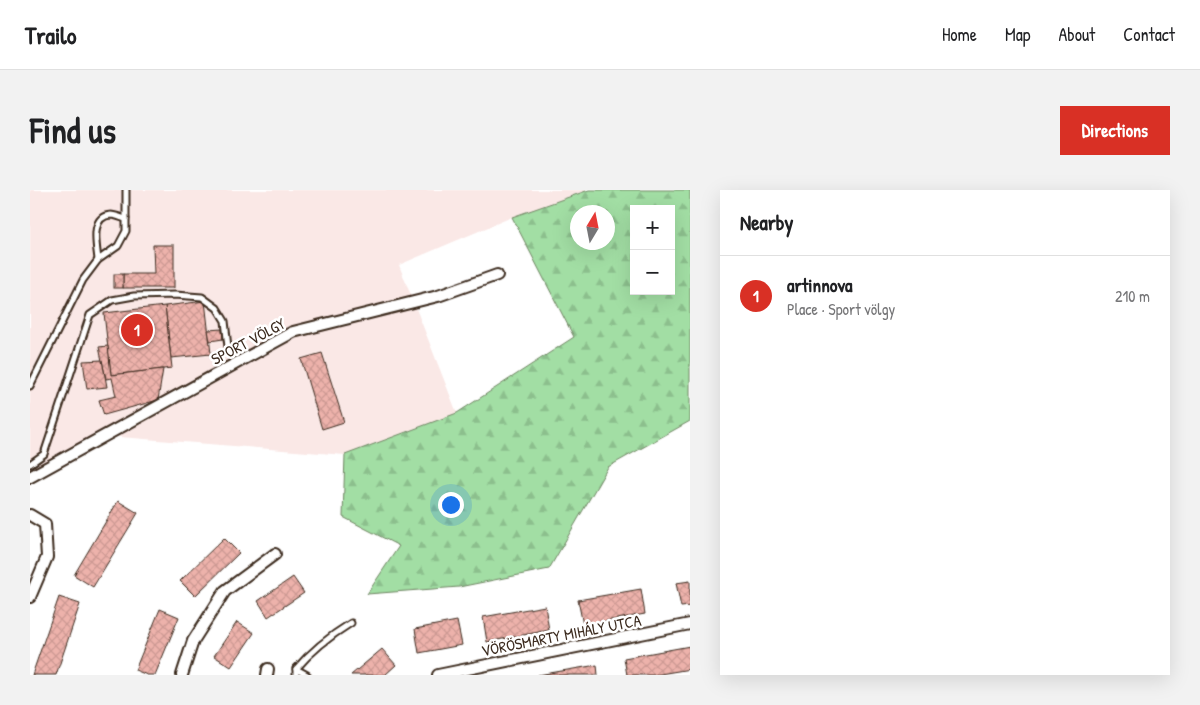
<!DOCTYPE html>
<html lang="en">
<head>
<meta charset="utf-8">
<style>
  :root { --surface:#fff; --page:#f2f2f2; --text:#202124; --muted:#757577; --line:#e0e0e0; --accent:#d93025 }
  body { margin:0; font-family:"Patrick Hand",sans-serif; background:var(--page); color:var(--text) }
  .controls { position:absolute; right:15px; top:15px; display:grid; overflow:hidden; border-radius:0px; box-shadow:0 5px 20px #0002 }
  .controls button { width:45px; height:45px; display:grid; place-items:center; padding:0; border:0; border-bottom:1px solid var(--line); background:var(--surface); color:var(--text); font:25px sans-serif }
  .compass { position:absolute; left:540px; top:15px; width:45px; height:45px; border-radius:50%; background:var(--surface); box-shadow:0 5px 20px #0002; rotate:10deg }
  .you { position:absolute; left:420px; top:314px; width:18px; height:18px; margin:-12px; border:4px solid #fff; border-radius:50%; background:#1a73e8; box-shadow:0 0 0 8px #1a73e833 }
  .badge { display:grid; place-items:center; width:32px; height:32px; border-radius:50%; background:var(--accent); color:#fff; font-size:16px; font-weight:700 }
  .pin { position:absolute; translate:-50% -50%; border:2px solid #fff; box-shadow:0 1px 5px #0006 }
  .list { margin:0; padding:0; list-style:none }
  h2 { display:flex; justify-content:space-between; align-items:center; height:65px; margin:0; padding:0 20px; font-size:21px }
  h2 small { font-size:16px; font-weight:400; color:var(--muted) }
  .list li { display:grid; grid-template-columns:32px 1fr auto; gap:15px; align-items:center; box-sizing:border-box; height:80px; padding:0 20px; border-top:1px solid var(--line) }
  .list b { display:block; font-size:19px; white-space:nowrap }
  .list p { margin:0; font-size:16px; white-space:nowrap; color:var(--muted) }
  .list em { font-size:16px; font-style:normal; color:var(--muted) }
  .map { position:relative; flex:none; width:660px; height:485px; overflow:hidden; border-radius:0px }
  header { display:flex; align-items:center; gap:30px; box-sizing:border-box; height:70px; padding:0 25px; background:var(--surface); border-bottom:1px solid var(--line) }
  header strong { font-size:24px }
  nav { display:flex; gap:28px; margin-inline-start:auto; font-size:18px }
  .intro { display:flex; align-items:center; justify-content:space-between; box-sizing:border-box; height:120px; padding:0 30px }
  h1 { margin:0; font-size:35px }
  .button { padding:12px 22px; border-radius:0px; background:var(--accent); color:#fff; font-size:18px; font-weight:700 }
  main { display:flex; gap:30px; padding:0 30px }
  aside { flex:1; background:var(--surface); border-radius:0px; box-shadow:0 5px 20px #0002 }
  .map>svg:first-child { display:block }
  .built { fill:#fae8e6 }
  .forest { fill:url(#forest-firs); stroke:#6e8461; fill-rule:evenodd }
  .building { fill:url(#building-cross-hatch); stroke:#3b2a1e }
  .lines { fill:none; stroke-linecap:round; stroke-linejoin:round }
  .service-casing { stroke:#3b2a1e; stroke-width:9 }
  .minor-casing { stroke:#3b2a1e; stroke-width:14 }
  .service { stroke:#fff; stroke-width:5 }
  .minor { stroke:#fff; stroke-width:10 }
  .labels { text-anchor:middle; dominant-baseline:central; stroke-width:5; stroke-linejoin:round; paint-order:stroke }
  .street-label { font-size:16px; fill:#3b2a1e; stroke:#fff }
</style>
</head>
<body>
<header>
<strong>Trailo</strong>
<nav><a>Home</a><a>Map</a><a>About</a><a>Contact</a></nav>
</header>
<div class="intro"><h1>Find us</h1><a class="button">Directions</a></div>
<main>
<div class="map">
<svg width="660" height="485" viewBox="0 0 660 485">
  <defs>
    <pattern id="forest-firs" width="22" height="20" patternUnits="userSpaceOnUse" patternTransform="scale(1.25)"><rect width="22" height="20" fill="#a2dea4"/><path d="M5 1l3.5 6h-7zM16 11l3.5 6h-7z" fill="#8cbf8d"/></pattern>
    <pattern id="building-cross-hatch" width="8" height="8" patternUnits="userSpaceOnUse" patternTransform="scale(1.25)"><rect width="8" height="8" fill="#edb2ab"/><path d="M0 0l8 8M0 8l8-8" fill="none" stroke="#cc9993"/></pattern>
  </defs>
  <rect width="100%" height="100%" fill="#fff"/>
  <filter id="ink" filterUnits="userSpaceOnUse"><feTurbulence type="fractalNoise" baseFrequency=".02" numOctaves="2"/><feDisplacementMap in="SourceGraphic" scale="10" xChannelSelector="R" yChannelSelector="G"/><feConvolveMatrix kernelMatrix="1 2 1 2 8 2 1 2 1" color-interpolation-filters="sRGB"/></filter>
  <g filter="url(#ink)">
    <!-- built -->
    <path class="built" d="M0,0H559L482,27L369,75L427,223L315,265L77,246L0,287Z"/>
    <!-- forest -->
    <path class="forest" d="M559,0H660V231L578,277L519,379L429,397L337,404L369,356L313,327L315,265L427,223L544,147L482,27ZM604,19H641V101H604ZM548,22H578V52H548Z"/>
    <!-- building -->
    <g class="building">
      <path d="M123,55H144V98H93V84H124Z"/>
      <rect x="84" y="84" width="9" height="14"/>
      <path d="M175,111L181,164L141,168L135,116Z"/>
      <path d="M135,116L142,178L81,185L74,123Z"/>
      <path d="M192,139L193,149L180,151L178,140Z"/>
      <path d="M78,156L81,185L133,179L128,210L74,225L69,210L86,206L82,188L76,189L69,157Z"/>
      <path d="M292,163L314,232L292,239L271,169Z"/>
      <path d="M72,170L77,197L57,199L53,171Z"/>
      <path d="M88,311L108,323L63,397L44,385Z"/>
      <path d="M194,348L209,363L165,406L150,391Z"/>
      <path d="M263,387L274,403L238,427L228,411Z"/>
      <path d="M660,391V416L651,417L646,393Z"/>
      <path d="M611,399L615,424L553,435L548,410Z"/>
      <path d="M29,407L50,414L26,485H2Z"/>
      <path d="M515,416L519,440L457,452L453,427Z"/>
      <path d="M130,419L149,427L125,485H117L105,480Z"/>
      <path d="M427,431L432,455L389,463L385,439Z"/>
      <path d="M207,432L224,443L201,477L184,466Z"/>
      <path d="M660,456V479L624,485H597L594,468Z"/>
      <path d="M352,459L366,475L355,485H321Z"/>
      <path d="M567,475L568,485H508Z"/>
    </g>
    <g class="lines">
      <!-- service casing -->
      <g class="service-casing">
        <g id="service">
          <path d="M68,70C67,57 59,26 81,25C85,25 92,28 96,29"/>
          <path d="M0,196L53,90L68,70L88,56L96,41V0"/>
          <path d="M0,274L14,264L60,125L82,110L104,106L145,105L172,107L187,118L195,131L198,157"/>
          <path d="M266,479L277,485"/>
          <path d="M266,485V479C282,460 300,446 321,433"/>
        </g>
      </g>
      <!-- minor casing -->
      <g class="minor-casing">
        <g id="minor">
          <path d="M0,287L263,142L408,106L467,85"/>
          <path d="M0,325L15,334L17,367L0,407"/>
          <path d="M152,485L163,451L195,401L245,364"/>
          <path d="M237,485L238,479"/>
          <path d="M408,485L660,434"/>
        </g>
      </g>
      <!-- service -->
      <use href="#service" class="service"/>
      <!-- minor -->
      <use href="#minor" class="minor"/>
    </g>
  </g>
  <g class="labels">
    <!-- street labels -->
    <g class="street-label">
      <text transform="translate(218 151) rotate(-28)">SPORT VÖLGY</text>
      <text transform="translate(531 445) rotate(-11)">VÖRÖSMARTY MIHÁLY UTCA</text>
    </g>
  </g>
</svg>
<div class="controls">
<button>+</button>
<button>−</button>
</div>
<svg class="compass" viewBox="-18 -18 36 36"><path d="M0-13l5 13h-10z" fill="#e53935"/><path d="M0 13l5-13h-10z" fill="#757577"/></svg>
<div class="you"></div>
<div class="pin badge" style="left:107px;top:140px">1</div>
</div>
<aside>
<h2>Nearby<small></small></h2>
<ul class="list">
<li><span class="badge">1</span><div><b>artinnova</b><p>Place · Sport völgy</p></div><em>210 m</em></li>
</ul>
</aside>
</main>
</body>
</html>
